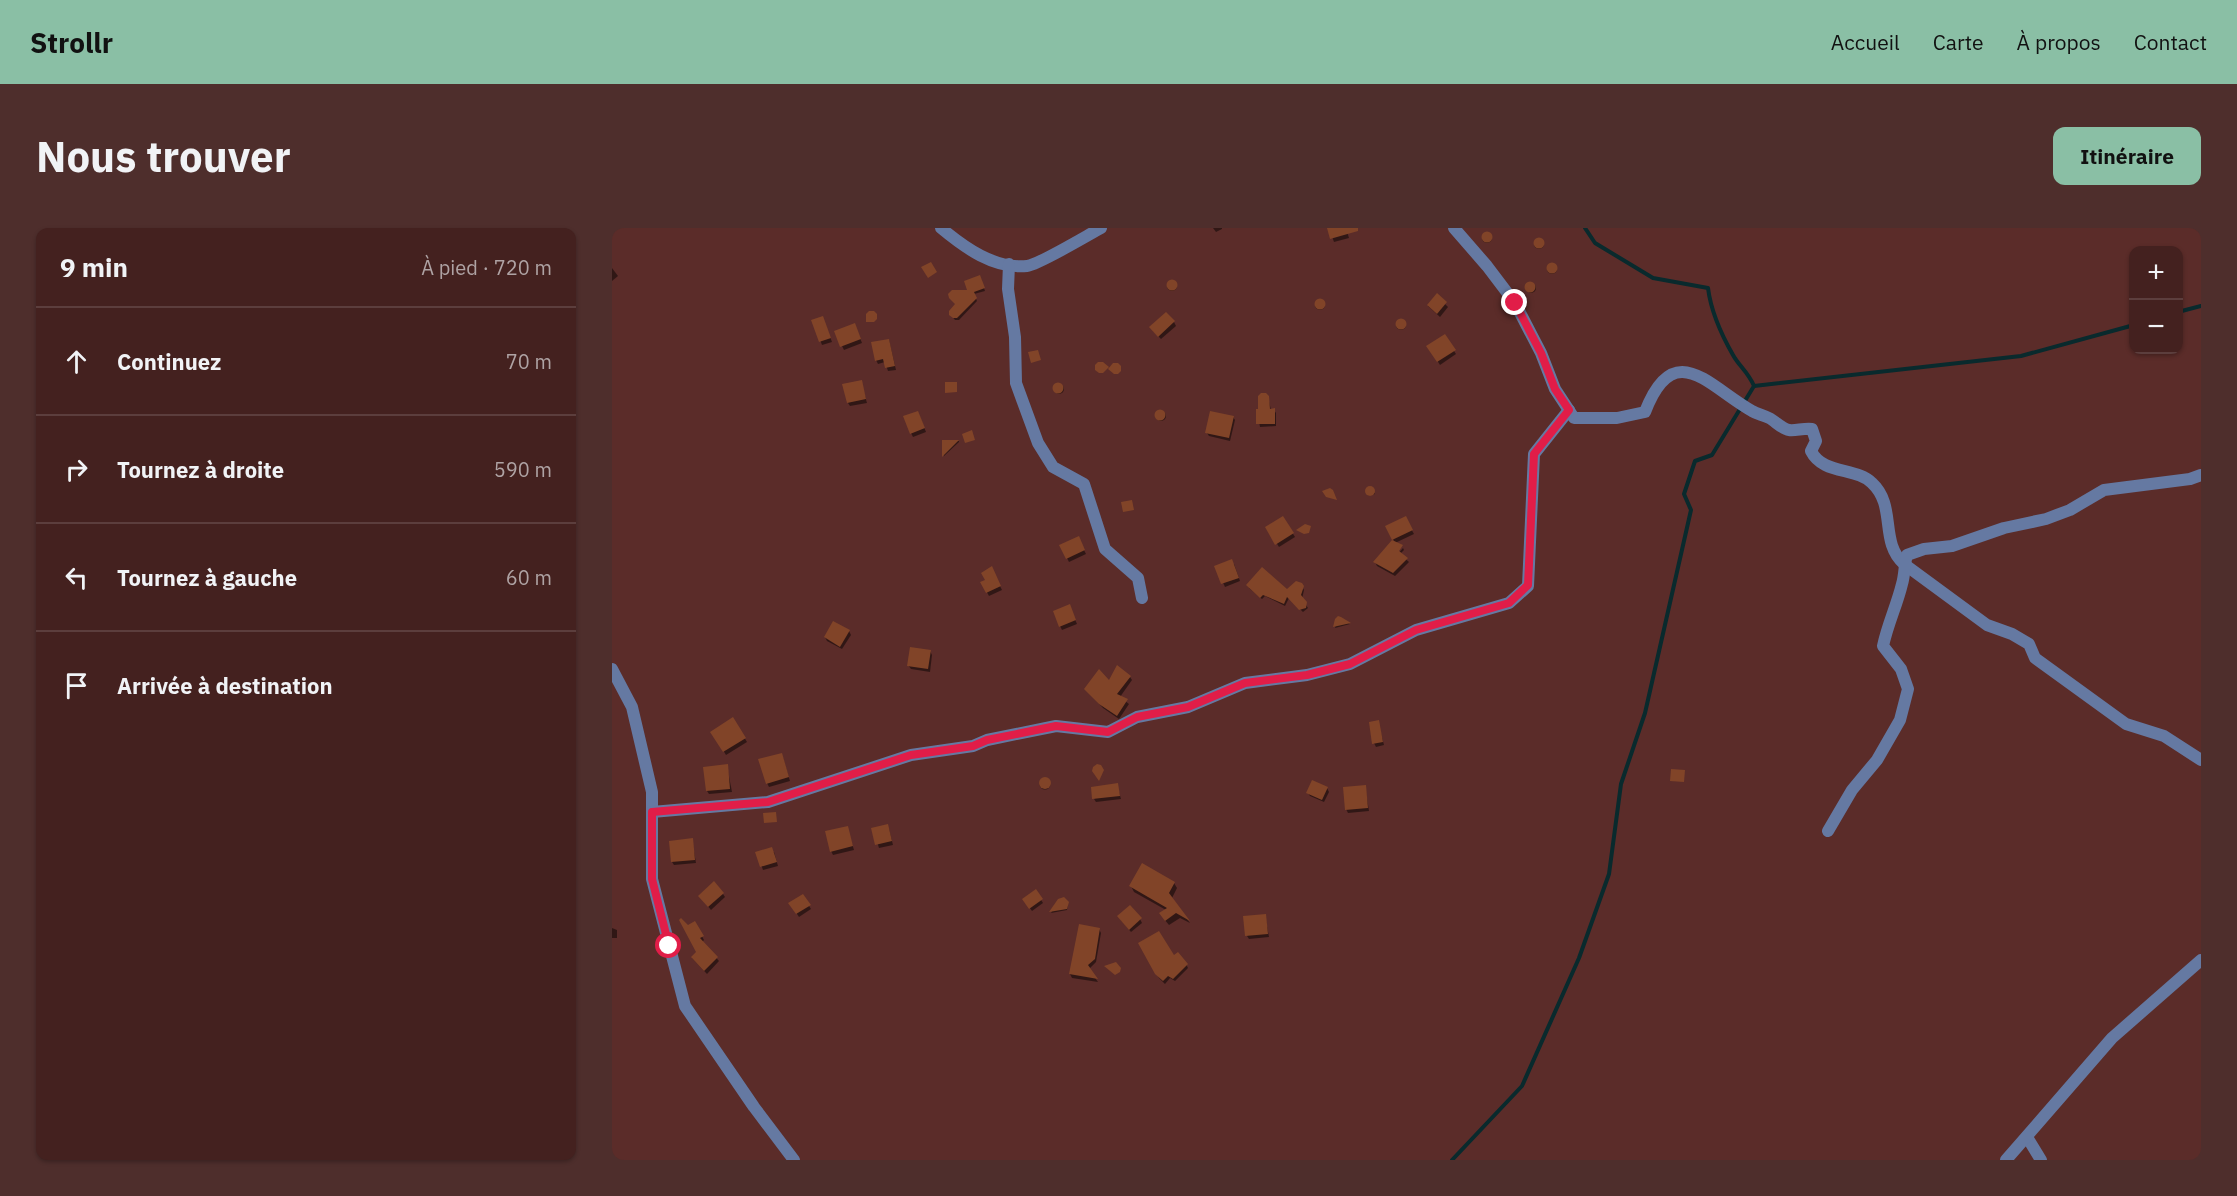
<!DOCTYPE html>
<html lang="fr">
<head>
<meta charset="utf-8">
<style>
  :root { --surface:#44211f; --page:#4e2e2c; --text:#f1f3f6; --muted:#afa3a4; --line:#5c3e3d; --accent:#8abfa5 }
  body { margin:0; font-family:"IBM Plex Sans",sans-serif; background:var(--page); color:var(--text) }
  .controls { position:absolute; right:18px; top:18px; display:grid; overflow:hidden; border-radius:12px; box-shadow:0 2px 4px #0004 }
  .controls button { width:54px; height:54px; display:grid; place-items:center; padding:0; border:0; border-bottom:2px solid var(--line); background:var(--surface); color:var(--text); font:30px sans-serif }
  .stop { position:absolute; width:18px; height:18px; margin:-14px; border:4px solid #e11d48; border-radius:50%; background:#fff }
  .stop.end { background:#e11d48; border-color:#fff; box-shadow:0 2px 6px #0008 }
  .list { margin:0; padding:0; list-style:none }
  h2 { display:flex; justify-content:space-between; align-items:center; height:78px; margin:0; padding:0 24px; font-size:26px }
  h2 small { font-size:20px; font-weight:400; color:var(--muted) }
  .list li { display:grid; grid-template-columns:39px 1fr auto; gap:18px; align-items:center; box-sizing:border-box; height:108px; padding:0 24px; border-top:2px solid var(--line) }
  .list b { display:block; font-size:22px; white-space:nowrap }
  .list em { font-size:20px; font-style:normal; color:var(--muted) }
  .icon { flex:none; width:33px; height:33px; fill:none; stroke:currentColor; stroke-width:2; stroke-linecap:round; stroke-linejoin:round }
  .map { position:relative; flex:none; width:1589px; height:932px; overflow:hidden; border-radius:12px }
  header { display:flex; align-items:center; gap:36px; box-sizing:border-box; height:84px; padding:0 30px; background:var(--accent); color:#111 }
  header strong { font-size:28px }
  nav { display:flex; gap:33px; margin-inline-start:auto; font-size:21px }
  .intro { display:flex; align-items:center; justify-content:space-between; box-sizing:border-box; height:144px; padding:0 36px }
  h1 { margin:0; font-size:42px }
  .button { padding:15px 27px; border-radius:12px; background:var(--accent); color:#111; font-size:21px; font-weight:700 }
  main { display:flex; gap:36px; padding:0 36px }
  aside { flex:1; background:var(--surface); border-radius:12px; box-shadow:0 2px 4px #0004 }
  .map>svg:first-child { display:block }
  .shadow { fill:#0007 }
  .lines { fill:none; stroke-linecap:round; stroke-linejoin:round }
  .stream { stroke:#092a2d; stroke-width:4 }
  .building { fill:#814428 }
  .street { stroke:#6579a2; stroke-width:12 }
  .route { stroke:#e11d48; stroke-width:8 }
</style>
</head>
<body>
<header>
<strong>Strollr</strong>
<nav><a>Accueil</a><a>Carte</a><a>À propos</a><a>Contact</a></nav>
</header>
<div class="intro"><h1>Nous trouver</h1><a class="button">Itinéraire</a></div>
<main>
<aside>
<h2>9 min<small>À pied · 720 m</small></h2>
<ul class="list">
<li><svg class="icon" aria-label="ahead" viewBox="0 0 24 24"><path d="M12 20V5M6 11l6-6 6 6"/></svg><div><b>Continuez</b></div><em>70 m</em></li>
<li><svg class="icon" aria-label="right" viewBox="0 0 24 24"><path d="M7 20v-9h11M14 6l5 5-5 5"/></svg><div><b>Tournez à droite</b></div><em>590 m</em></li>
<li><svg class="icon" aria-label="left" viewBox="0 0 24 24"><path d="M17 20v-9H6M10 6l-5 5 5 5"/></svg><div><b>Tournez à gauche</b></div><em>60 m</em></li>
<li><svg class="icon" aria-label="arrive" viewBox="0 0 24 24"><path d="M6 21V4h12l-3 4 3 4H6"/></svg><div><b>Arrivée à destination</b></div></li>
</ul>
</aside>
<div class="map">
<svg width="1589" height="932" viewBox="0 0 1589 932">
  <rect width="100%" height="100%" fill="#5b2c29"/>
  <!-- shadow -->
  <g class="shadow">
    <path d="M601,0H610V1L604,4Z"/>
    <path d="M717,0H734L737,10L722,14Z"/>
    <circle cx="875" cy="10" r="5"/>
    <circle cx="927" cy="16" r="5"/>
    <circle cx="940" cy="41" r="5"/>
    <path d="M0,40L6,48L0,53Z"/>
    <path d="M369,51L373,63L362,66L365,73L347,92H343L339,87Z"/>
    <circle cx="560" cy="58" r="5"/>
    <circle cx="919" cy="60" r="5"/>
    <path d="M825,68L836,79L828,89L816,78Z"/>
    <circle cx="708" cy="77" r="5"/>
    <circle cx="789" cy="97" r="5"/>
    <path d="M201,93H212L220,114L210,117Z"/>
    <path d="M562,94L564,98L549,111L541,103Z"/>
    <path d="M244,100L250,115L232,122L230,118Z"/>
    <path d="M832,108L844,126L828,137L816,118Z"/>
    <path d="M277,112L284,142L276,143L273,134L266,136L264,132Z"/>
    <path d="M249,154L255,175L238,178L236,175Z"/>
    <circle cx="447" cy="161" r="5"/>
    <path d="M656,169L659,182H662L664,185V198L648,199L645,183Z"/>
    <circle cx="549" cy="188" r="5"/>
    <path d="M308,189L314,204L301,209L299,205Z"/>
    <path d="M621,189L623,192L618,213L597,208L595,205Z"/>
    <path d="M331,213H347V214L332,228Z"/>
    <path d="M756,260H759L763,266L757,268L754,263Z"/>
    <path d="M671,290L683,309L667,319L655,300Z"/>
    <path d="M793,290L802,306L783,315V329L791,320L792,322L788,326L797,334L783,348L765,338L763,334L782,313L775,299Z"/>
    <path d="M466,310L474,326L457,334L449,318Z"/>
    <path d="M622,336L628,353L613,359L604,339Z"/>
    <path d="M379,340L390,362L377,368L370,355L375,353Z"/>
    <path d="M688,355L692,362L690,371L696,380L691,384L677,370L673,378L653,368L650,371L637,360L675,363Z"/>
    <path d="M459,382L465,396L450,402L448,398Z"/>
    <path d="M726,390L738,396L723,400Z"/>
    <path d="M237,403L239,407L230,421L215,413L213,409Z"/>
    <path d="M318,423L320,427L318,444L299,441L296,437Z"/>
    <path d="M518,449L520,452L508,469L517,476L507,491L491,480L476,464L498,454Z"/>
    <path d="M121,491L135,514L114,527L100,504Z"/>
    <path d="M766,494L772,517L764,519L762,515Z"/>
    <path d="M171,530L178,553L157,559L155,555Z"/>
    <path d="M115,538L120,564L97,566L95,563Z"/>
    <circle cx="433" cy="556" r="5.5"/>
    <path d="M505,557L509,571L484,574L482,571Z"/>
    <path d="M753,558L757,583L736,585L734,581Z"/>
    <path d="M715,560L717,564L712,574L698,568L696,565Z"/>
    <path d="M235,599L242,622L221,627L219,623Z"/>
    <path d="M261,601H277L281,617L267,620Z"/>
    <path d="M80,612L84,635L62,637L60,634Z"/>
    <path d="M162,624L166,638L151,642L145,625Z"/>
    <path d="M562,655L565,660L560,670L578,695L568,690L557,697L552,691L554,682L522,664L519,658Z"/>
    <path d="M424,664L431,675L420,683L412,672Z"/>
    <path d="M111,666L113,669L99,682L90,671Z"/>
    <path d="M191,668L199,681L187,689L178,675Z"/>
    <path d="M447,673L456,675L455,682L439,685Z"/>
    <path d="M653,687L657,709L637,711L635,708Z"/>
    <path d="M528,691L530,695L519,704L509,692Z"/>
    <path d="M83,695L92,712L90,714L107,733L95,746L80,730L86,724L75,699Z"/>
    <path d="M0,700L5,702V710H0Z"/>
    <path d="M487,701L489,705L484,734L477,741L486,754L460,750L458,746Z"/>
    <path d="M528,716L562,729L574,736L576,740L563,753L558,750L553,756L547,750Z"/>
  </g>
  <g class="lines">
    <!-- stream -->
    <g class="stream">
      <path d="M1566,84L1589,78"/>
      <path d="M1142,158L1409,128L1522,97"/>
      <path d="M840,932L910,858L967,730L997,646L1009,556L1033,485L1079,282L1072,266L1083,233L1100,227L1142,158C1136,144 1127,138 1121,127C1109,106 1099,84 1096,60L1041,50L983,15L973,0"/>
    </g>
  </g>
  <!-- building -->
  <g class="building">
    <path d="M715,0H746V3L718,11Z"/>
    <circle cx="875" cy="9" r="5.5"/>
    <circle cx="927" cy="15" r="5.5"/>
    <path d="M319,34L325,44L316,50L309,39Z"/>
    <circle cx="940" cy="40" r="5.5"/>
    <path d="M368,47L373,60L362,64L365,70L345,90H341L337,87V83L343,76L337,70L336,66L340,62H355L352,53Z"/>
    <circle cx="560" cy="57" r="5.5"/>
    <circle cx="918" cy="59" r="5.5"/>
    <path d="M825,65L835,74L825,86L815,77Z"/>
    <circle cx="708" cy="76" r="5.5"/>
    <path d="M257,83H262L265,86V91L262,94H254V86Z"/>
    <path d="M554,84L563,93L546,109L537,99Z"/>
    <path d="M211,88L219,110L207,114L199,92Z"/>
    <circle cx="789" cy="96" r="5.5"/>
    <path d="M243,95L249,111L228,119L222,103Z"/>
    <path d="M833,106L844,122L825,134L814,118Z"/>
    <path d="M277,111L283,138L273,140L271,131L263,133L259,114Z"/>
    <path d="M426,122L429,132L419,135L416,124Z"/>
    <path d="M486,134H491L497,139L491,145H487L483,142V137Z"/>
    <path d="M501,135H506L509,138V143L506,146H502L496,141Z"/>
    <path d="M250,152L254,171L235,175L230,156Z"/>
    <path d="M333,154H345V164L333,165Z"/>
    <circle cx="446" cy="160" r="5.5"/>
    <path d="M649,165H654L657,168L658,181L663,180V196H644V181H646V168Z"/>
    <circle cx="548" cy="187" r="5.5"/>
    <path d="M306,183L313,200L298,206L291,188Z"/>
    <path d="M598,183L622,188L617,210L593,205Z"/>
    <path d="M360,202L363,212L353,215L350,206Z"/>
    <path d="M330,212H347L330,229Z"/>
    <circle cx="758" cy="263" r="5"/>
    <path d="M718,260L721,262L725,272L714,269L710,263Z"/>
    <path d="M520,272L522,282L511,284L509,274Z"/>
    <path d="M671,288L682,305L663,317L653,299Z"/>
    <path d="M794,288L801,302L780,312L773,298Z"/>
    <path d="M693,296L699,298L697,305L692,306L684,302Z"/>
    <path d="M467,308L473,322L454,331L447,317Z"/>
    <path d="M780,312L791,317L787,323L796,330L781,345L761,334Z"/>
    <path d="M620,331L627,350L609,356L602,338Z"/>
    <path d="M380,338L389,358L374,365L368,354L373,352L369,345Z"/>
    <path d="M650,339L675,361L684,353L690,355L692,358L689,367L695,374L694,380L687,382L675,369L672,376L651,367L648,370L634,357Z"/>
    <path d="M458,376L464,392L447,399L441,383Z"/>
    <path d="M726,388L729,389L739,395L721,399L723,391Z"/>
    <path d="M221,393L238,402L228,419L212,409Z"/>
    <path d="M298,419L319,422L316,441L295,438Z"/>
    <path d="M505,437L519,448L505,466L516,471L505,488L487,476L472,461L487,441L497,452Z"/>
    <path d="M121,489L134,510L111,524L98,504Z"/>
    <path d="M767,492L771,514L760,516L757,494Z"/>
    <path d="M170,525L177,549L154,556L146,531Z"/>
    <path d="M116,536L118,561L94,563L91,539Z"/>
    <path d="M485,536L489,537L492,542L487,553L480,543L481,539Z"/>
    <path d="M1059,541L1073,542L1072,554L1058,553Z"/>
    <circle cx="433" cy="555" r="6"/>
    <path d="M700,552L716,559L710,572L694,565Z"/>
    <path d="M506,555L508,568L480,571L479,559Z"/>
    <path d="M754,557L756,580L733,582L731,559Z"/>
    <path d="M164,584L165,594L152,595L151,585Z"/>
    <path d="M276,596L280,613L263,617L259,600Z"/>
    <path d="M236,598L241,618L218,624L213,603Z"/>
    <path d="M81,610L83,632L59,634L57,613Z"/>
    <path d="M160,619L165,634L148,639L143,624Z"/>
    <path d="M530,635L563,654L557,665L578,693L564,685L553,693L547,685L555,680L517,658Z"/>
    <path d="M102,653L112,665L96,679L86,668Z"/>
    <path d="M424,661L431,671L417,681L410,671Z"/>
    <path d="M191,666L199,677L184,686L176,675Z"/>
    <path d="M452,669L457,674L455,681L437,684L446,671Z"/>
    <path d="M518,677L530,690L517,702L505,688Z"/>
    <path d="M654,686L656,706L633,708L631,688Z"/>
    <path d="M69,690L76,697L83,693L92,708L88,710L106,729L92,743L79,729L84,724L67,692Z"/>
    <path d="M467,696L488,700L483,731L476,737L486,751L457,746Z"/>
    <path d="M547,703L562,727L566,724L576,736L561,751L556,748L551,753L543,746L526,715Z"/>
    <path d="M504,734L509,740L508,744L503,747L492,738Z"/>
  </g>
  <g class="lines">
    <!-- street -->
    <g class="street">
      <path d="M329,0C353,20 382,41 415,38C426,37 476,7 489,0"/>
      <path d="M842,0L875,38L903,75L929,125L943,161L962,190H1005L1033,184C1062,108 1097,159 1140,183C1145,186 1151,187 1157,190C1163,193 1170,201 1177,202C1183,203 1192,200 1200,201L1204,213L1199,223C1211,247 1244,239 1260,255C1285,278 1267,314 1292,336L1375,397L1400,406L1417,416L1423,430L1514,496L1552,508L1589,532"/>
      <path d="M397,36L396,61L403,109L404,155L426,215L441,239L472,256L493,321L526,350L530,370"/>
      <path d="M0,441L20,479L40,564V651L73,778L142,879L182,932"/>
      <path d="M40,584L156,574L299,527L361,518L375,512L444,498L496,504L525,489L576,479L633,455L695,447L738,436L804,402L897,375L916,358L922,226L957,182"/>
      <path d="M1216,603L1240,562L1265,532L1288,492L1296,461L1289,441L1271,418C1276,395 1285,377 1290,356C1293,346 1292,337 1295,327L1312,321L1340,318L1392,300L1434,291L1458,282L1492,262L1578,251L1589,247"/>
      <path d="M1415,909L1429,932"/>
      <path d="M1394,932L1500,810L1589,732"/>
    </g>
  </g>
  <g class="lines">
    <!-- route -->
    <path class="route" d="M57,718L40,651V584L156,574L299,527L361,518L375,512L444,498L496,504L525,489L576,479L633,455L695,447L738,436L804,402L897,375L916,357L922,226L957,182L943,161L929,125L903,75"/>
  </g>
</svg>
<div class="controls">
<button>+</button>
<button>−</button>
</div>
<div class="stop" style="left:57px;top:718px"></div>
<div class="stop end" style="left:903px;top:75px"></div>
</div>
</main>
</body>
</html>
